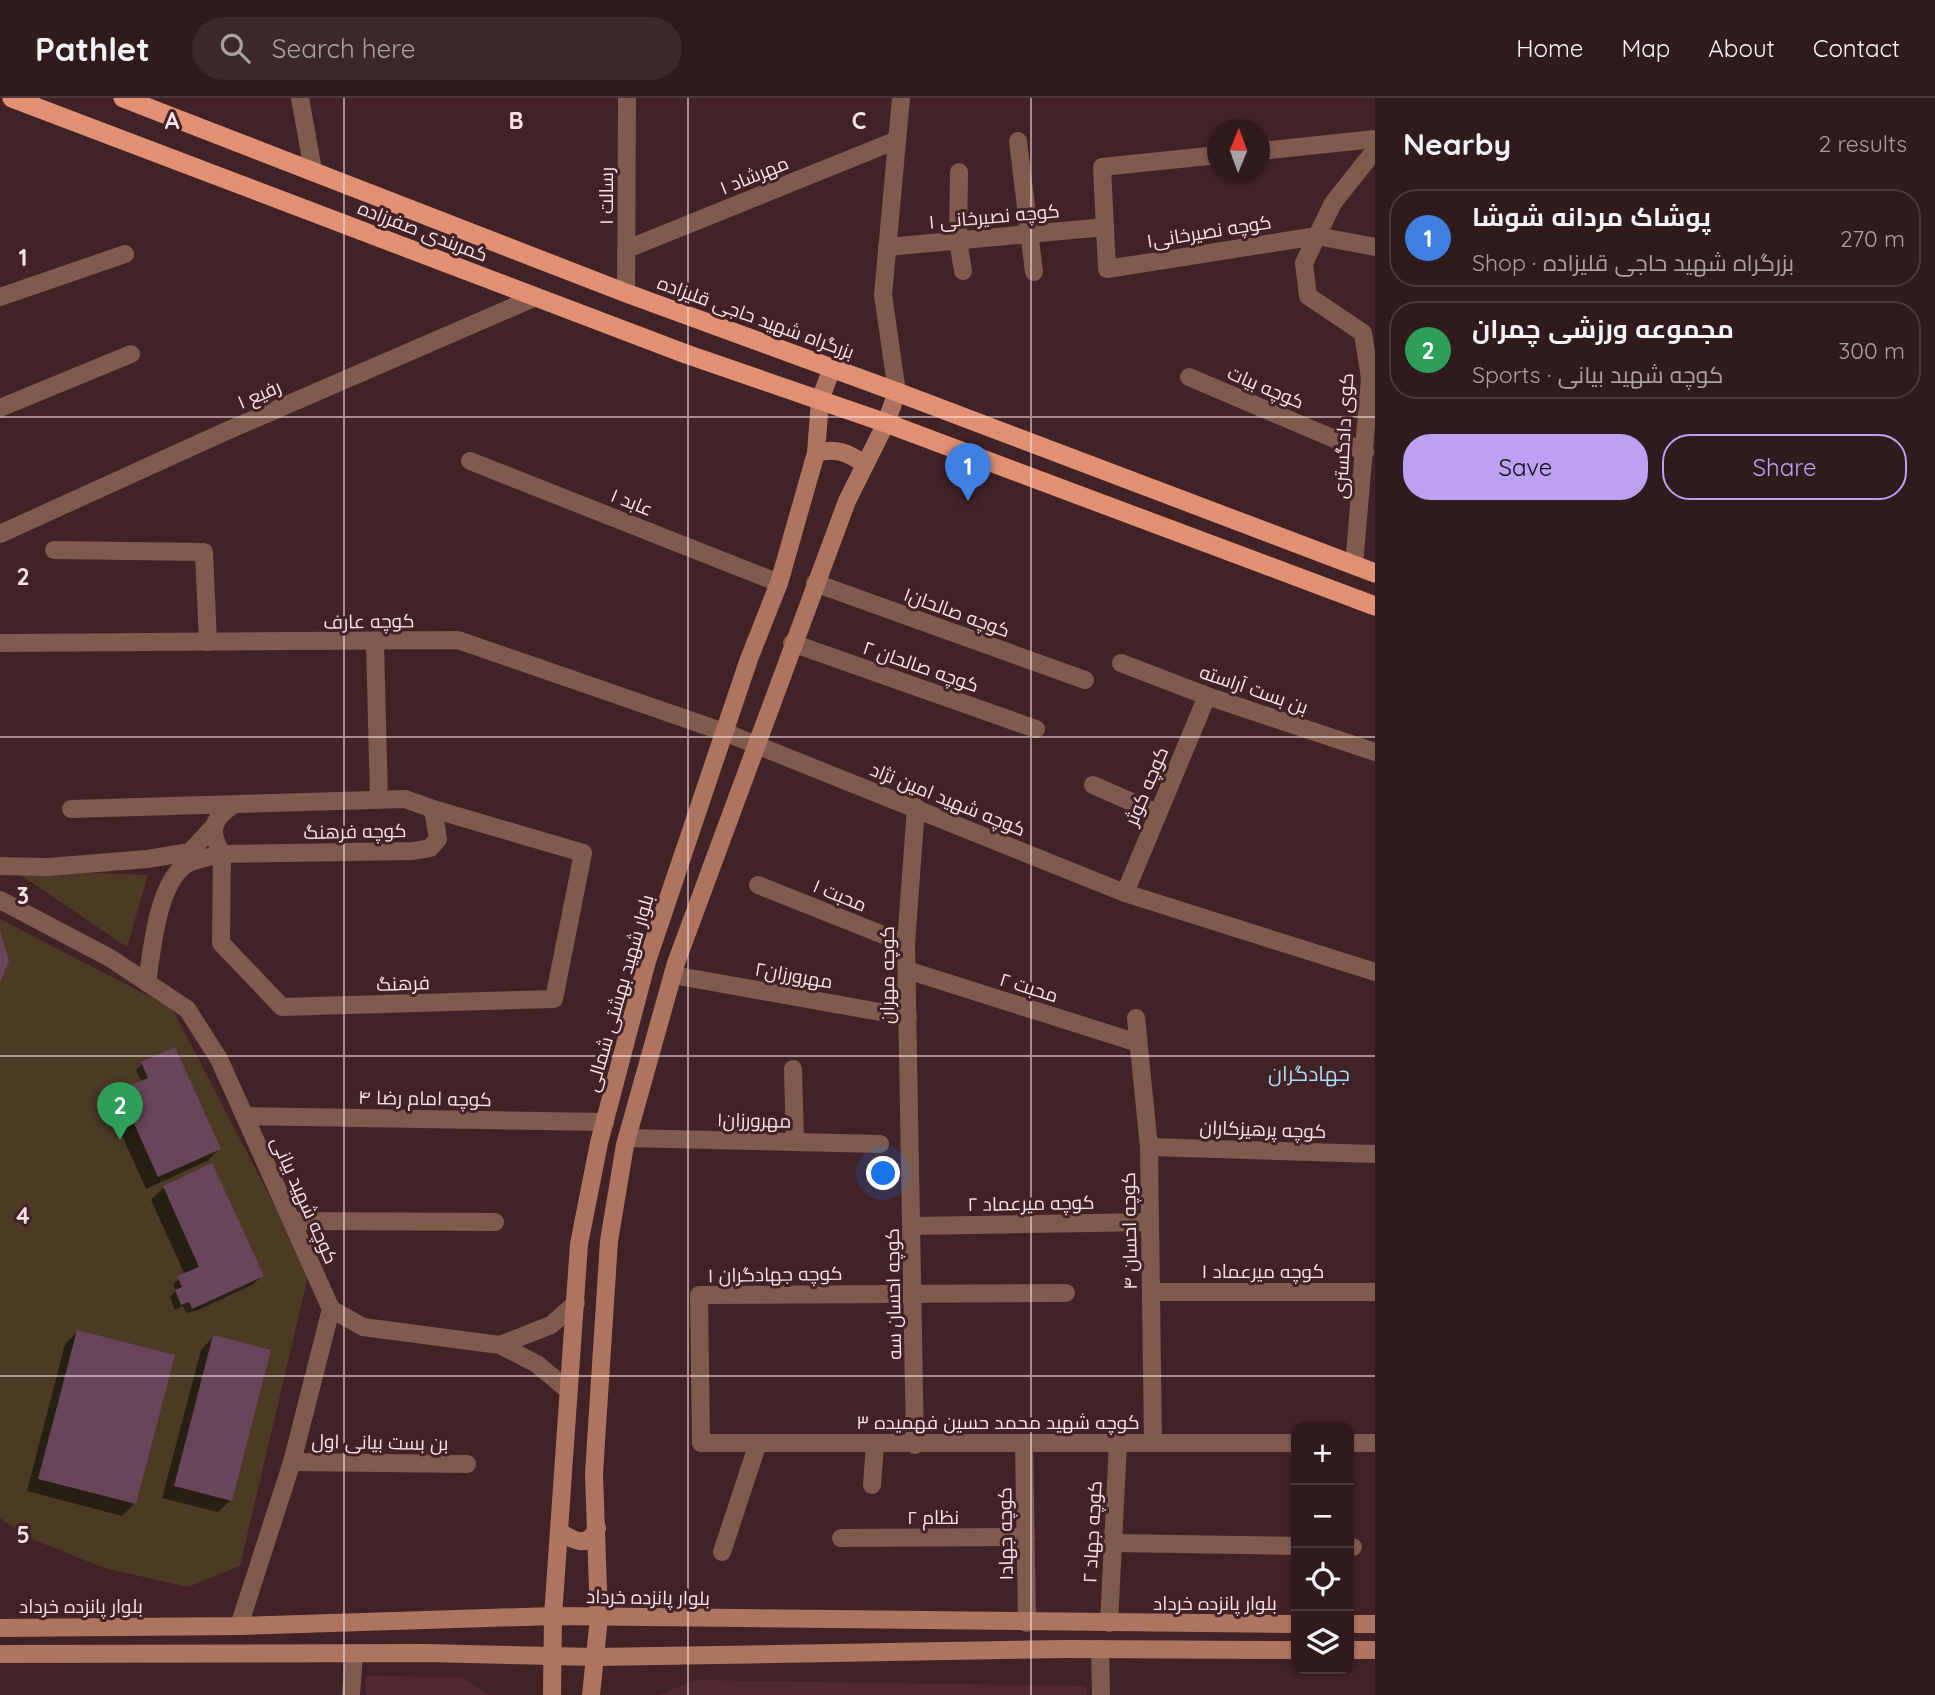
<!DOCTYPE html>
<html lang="en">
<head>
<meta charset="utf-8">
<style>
  :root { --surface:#311a1c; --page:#3d2729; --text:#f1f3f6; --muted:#a8a1a3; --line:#4c383b; --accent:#bca0f2 }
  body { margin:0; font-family:Quicksand,Cairo,sans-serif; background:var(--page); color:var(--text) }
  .controls { position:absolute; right:21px; bottom:21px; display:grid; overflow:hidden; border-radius:14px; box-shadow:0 2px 5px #0004 }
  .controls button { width:63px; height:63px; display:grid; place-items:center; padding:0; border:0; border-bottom:2px solid var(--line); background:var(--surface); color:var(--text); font:35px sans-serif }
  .compass { position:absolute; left:1207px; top:21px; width:63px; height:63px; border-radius:50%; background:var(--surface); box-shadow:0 2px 5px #0004; rotate:1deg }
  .you { position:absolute; left:884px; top:1076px; width:24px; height:24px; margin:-18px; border:5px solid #fff; border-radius:50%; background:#1a73e8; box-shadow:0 0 0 10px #1a73e833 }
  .badge { display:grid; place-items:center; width:46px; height:46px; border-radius:50%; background:var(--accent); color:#fff; font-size:23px; font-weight:700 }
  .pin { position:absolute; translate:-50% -58px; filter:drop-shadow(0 2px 4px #0008) }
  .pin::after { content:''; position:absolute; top:37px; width:24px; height:21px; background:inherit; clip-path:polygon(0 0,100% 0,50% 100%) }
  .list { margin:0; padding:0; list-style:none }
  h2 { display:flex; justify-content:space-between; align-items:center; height:91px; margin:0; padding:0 28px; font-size:30px }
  h2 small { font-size:23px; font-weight:400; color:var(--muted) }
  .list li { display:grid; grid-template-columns:46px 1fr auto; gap:21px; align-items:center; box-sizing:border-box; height:98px; margin:0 14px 14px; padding:0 14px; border:2px solid var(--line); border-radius:28px }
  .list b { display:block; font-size:26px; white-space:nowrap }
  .list p { margin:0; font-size:23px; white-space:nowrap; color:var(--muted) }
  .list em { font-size:23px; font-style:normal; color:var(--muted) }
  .actions { display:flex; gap:14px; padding:21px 28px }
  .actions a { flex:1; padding:16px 0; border:2px solid var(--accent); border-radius:28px; text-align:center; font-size:24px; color:var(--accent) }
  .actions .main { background:var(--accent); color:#111 }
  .icon { flex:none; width:38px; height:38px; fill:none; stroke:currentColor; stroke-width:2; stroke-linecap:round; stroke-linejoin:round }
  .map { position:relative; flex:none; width:1375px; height:1597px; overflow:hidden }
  header { display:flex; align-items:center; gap:42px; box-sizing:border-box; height:98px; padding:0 35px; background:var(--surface); border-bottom:2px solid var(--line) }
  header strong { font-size:33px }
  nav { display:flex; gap:38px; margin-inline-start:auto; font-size:24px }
  .search { width:490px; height:63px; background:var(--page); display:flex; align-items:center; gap:18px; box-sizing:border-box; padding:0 24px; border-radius:38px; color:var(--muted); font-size:26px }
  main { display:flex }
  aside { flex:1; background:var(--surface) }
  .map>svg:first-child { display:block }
  .built { fill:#502a30 }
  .green { fill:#4c3a25 }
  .shadow { fill:#0007 }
  .building { fill:#68455a }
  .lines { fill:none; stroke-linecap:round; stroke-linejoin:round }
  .minor { stroke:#7f5b4e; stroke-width:18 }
  .secondary { stroke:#ae7460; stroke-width:18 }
  .trunk { stroke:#e29073; stroke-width:19 }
  .grid { fill:none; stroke:#f8e3e5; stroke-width:2; stroke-opacity:0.55 }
  .labels { text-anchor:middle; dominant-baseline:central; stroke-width:6; stroke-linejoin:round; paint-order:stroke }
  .street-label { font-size:19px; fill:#f8e3e5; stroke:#412226 }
  .neighbourhood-label { font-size:21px; fill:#aedef6; stroke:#412226 }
  .grid-label { font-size:23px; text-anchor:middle; font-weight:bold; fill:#f8e3e5; stroke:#412226; stroke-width:6; stroke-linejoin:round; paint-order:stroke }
</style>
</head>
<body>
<header>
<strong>Pathlet</strong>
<div class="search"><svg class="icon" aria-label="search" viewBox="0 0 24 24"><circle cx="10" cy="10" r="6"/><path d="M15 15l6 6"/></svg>Search here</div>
<nav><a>Home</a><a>Map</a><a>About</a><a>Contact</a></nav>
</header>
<main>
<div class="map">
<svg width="1375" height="1597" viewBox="0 0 1375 1597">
  <rect width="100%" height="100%" fill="#412226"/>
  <!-- built -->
  <g class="built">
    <path d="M365,1578L461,1579L489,1597H366Z"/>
    <path d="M696,1582L1086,1588L1087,1597H658Z"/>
  </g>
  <!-- green -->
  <g class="green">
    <path d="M13,772L148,777L127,849Z"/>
    <path d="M0,821L172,910L309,1174L240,1468L188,1489L104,1470L27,1439L0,1420Z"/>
  </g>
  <!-- shadow -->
  <g class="shadow">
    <path d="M142,966L219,1051L207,1063L146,1091L108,1006L120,994L142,984L136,972Z"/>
    <path d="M164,1089L262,1178L252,1187L198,1212L186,1215L183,1208L175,1212L170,1199L176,1193L173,1186L185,1177L151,1102Z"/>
    <path d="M77,1234L135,1405L122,1418L27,1393L65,1246Z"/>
    <path d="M213,1239L231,1402L218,1414L162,1400L201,1252Z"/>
  </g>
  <!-- building -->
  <g class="building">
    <path d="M0,833L9,863L0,885Z"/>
    <path d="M175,949L221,1051L158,1079L119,992L148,980L141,964Z"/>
    <path d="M212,1065L264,1178L192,1211L189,1204L181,1207L175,1192L182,1189L177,1178L199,1169L163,1088Z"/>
    <path d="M77,1232L175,1257L136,1406L38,1381Z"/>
    <path d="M213,1237L271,1252L232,1403L174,1388Z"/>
  </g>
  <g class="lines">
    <!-- minor -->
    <g class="minor">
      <path d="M300,0L313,72"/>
      <path d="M1018,43L1034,174"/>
      <path d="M1260,53L1375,41"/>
      <path d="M1218,57L1102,69L1107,171L1317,138L1375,149"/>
      <path d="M959,74L958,143L963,173"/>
      <path d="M887,149L1105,129"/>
      <path d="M627,151L897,42"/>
      <path d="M626,195L627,0"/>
      <path d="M0,199L125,156"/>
      <path d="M1189,279L1365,354"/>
      <path d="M897,294L883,197L901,0"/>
      <path d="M0,310L131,256"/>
      <path d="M470,363L779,485"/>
      <path d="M0,436L222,335L536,199"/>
      <path d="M54,452L204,454L208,544"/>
      <path d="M1354,467L1370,280L1363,235L1308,198L1304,165L1333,105L1375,52"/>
      <path d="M815,485L1085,582"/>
      <path d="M375,544L379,702"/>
      <path d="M0,545L458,542L724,634L1125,795L1375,874"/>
      <path d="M792,545L1036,631"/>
      <path d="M1121,565L1207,598L1375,654"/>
      <path d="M1093,687L1157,715"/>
      <path d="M71,711L405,701L433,711L438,741L430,750L413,753L222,756C209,733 211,722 233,707"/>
      <path d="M0,768L48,769L147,761L190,754L214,728"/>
      <path d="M758,787L906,846"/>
      <path d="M1125,795L1207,598"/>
      <path d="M0,802L110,860L187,911L219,961L331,1211L292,1364L239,1528"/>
      <path d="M907,872L1138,945"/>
      <path d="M673,877L908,919"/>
      <path d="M147,885C152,852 157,788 185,767C194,761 211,759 222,756L221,845L282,909L554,901L583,755L433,711"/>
      <path d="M1136,920L1149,1049L1153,1345"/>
      <path d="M793,971L795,1044"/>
      <path d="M245,1018L605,1024"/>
      <path d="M627,1040L880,1046"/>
      <path d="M1149,1049L1375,1056"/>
      <path d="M292,1123L495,1124"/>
      <path d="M913,1128L1150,1124"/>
      <path d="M1151,1194H1375"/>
      <path d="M1066,1195L699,1197L701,1345H1296"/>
      <path d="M331,1211L363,1229L500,1247L537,1266L568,1292"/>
      <path d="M500,1247L551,1227L576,1205"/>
      <path d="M1349,1345H1375"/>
      <path d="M1024,1346L1027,1525"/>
      <path d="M915,1347L906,846L916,709"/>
      <path d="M292,1364L467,1366"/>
      <path d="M872,1387L875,1346"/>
      <path d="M841,1440L1026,1439"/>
      <path d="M1113,1445L1296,1448"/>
      <path d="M1349,1449H1353"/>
      <path d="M722,1454L758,1345"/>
      <path d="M1109,1525L1118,1345"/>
      <path d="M1100,1551L1101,1597"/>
      <path d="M351,1597L354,1556"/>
    </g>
    <!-- secondary -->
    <g class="secondary">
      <path d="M816,355C836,349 848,355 865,366"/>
      <path d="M560,1434C574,1443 589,1451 597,1430"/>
      <path d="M1349,1526H1375"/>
      <path d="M0,1530L239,1528L553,1518L1296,1526"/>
      <path d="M1349,1552H1375"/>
      <path d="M0,1556L424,1555L595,1559L1066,1551L1296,1552"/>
      <path d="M552,1597L553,1518L579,1146L599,1045L647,863L749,561L779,485L816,355L820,302L832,270"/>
      <path d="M591,1597L599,1520L594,1376L596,1344L609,1143L625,1047L676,865L847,403L886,325L897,294"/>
    </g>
    <!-- trunk -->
    <g class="trunk">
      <path d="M12,0L686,256L886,325L1375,508"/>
      <path d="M123,0L626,195L897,294L1375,475"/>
    </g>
  </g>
  <!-- grid -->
  <path class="grid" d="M344,0V1597M688,0V1597M1031,0V1597M0,319H1375M0,639H1375M0,958H1375M0,1278H1375"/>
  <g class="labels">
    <!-- street labels -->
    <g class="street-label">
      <text transform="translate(754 77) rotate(-22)">مهرشاد ۱</text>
      <text transform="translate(606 98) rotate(-90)">رسالت ۱</text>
      <text transform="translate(994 118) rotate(-5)">کوچه نصیرخانی ۱</text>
      <text transform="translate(423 133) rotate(21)">کمربندی صفرزاده</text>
      <text transform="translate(1209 133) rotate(-9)">کوچه نصیرخانی۱</text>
      <text transform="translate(756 219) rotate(20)">بزرگراه شهید حاجی قلیزاده</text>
      <text transform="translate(1266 289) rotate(23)">کوچه بیات</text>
      <text transform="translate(259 296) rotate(-23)">رفیع ۱</text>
      <text transform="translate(1343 338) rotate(-87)">کوی دادگستری</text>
      <text transform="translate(632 404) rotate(22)">عابد ۱</text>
      <text transform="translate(957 514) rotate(20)">کوچه صالحان۱</text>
      <text transform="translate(369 523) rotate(-1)">کوچه عارف</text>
      <text transform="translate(921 568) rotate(19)">کوچه صالحان ۲</text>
      <text transform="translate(1254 591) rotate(19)">بن بست آراسته</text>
      <text transform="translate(1146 688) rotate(-67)">کوچه کوثر</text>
      <text transform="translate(948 701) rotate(22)">کوچه شهید امین نژاد</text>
      <text transform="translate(355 733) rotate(-1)">کوچه فرهنگ</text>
      <text transform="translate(840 797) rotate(22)">محبت ۱</text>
      <text transform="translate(794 877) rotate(10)">مهرورزان۲</text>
      <text transform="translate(887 877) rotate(-90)">کوچه مهران</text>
      <text transform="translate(403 885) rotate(-2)">فرهنگ</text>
      <text transform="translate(1029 889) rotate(17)">محبت ۲</text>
      <text transform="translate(619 895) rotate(-74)">بلوار شهید بهشتی شمالی</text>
      <text transform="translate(425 1000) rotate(1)">کوچه امام رضا ۴</text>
      <text transform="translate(754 1022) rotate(1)">مهرورزان۱</text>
      <text transform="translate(1263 1031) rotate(2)">کوچه پرهیزکاران</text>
      <text transform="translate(305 1102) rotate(66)">کوچه شهید بیانی</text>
      <text transform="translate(1031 1105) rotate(-1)">کوچه میرعماد ۲</text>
      <text transform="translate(1129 1133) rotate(-91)">کوچه احسان ۴</text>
      <text x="1263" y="1173">کوچه میرعماد ۱</text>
      <text transform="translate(775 1176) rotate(-1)">کوچه جهادگران ۱</text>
      <text transform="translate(893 1196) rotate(-91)">کوچه احسان سه</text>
      <text x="998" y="1324">کوچه شهید محمد حسین فهمیده ۳</text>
      <text transform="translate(380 1344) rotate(1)">بن بست بیانی اول</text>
      <text x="933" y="1419">نظام ۲</text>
      <text transform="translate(1092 1434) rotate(-87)">کوچه جهاد ۲</text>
      <text transform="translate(1005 1436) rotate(-91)">کوچه جهاد۱</text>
      <text transform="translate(648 1499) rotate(1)">بلوار پانزده خرداد</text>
      <text x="1215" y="1505">بلوار پانزده خرداد</text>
      <text x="81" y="1508">بلوار پانزده خرداد</text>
    </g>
    <!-- neighbourhood labels -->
    <g class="neighbourhood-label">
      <text x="1309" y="975">جهادگران</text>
    </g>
  </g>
  <g class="grid-label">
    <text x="172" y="31">A</text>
    <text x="516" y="31">B</text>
    <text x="859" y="31">C</text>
    <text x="23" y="168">1</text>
    <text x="23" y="487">2</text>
    <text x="23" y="806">3</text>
    <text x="23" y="1126">4</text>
    <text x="23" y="1445">5</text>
  </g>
</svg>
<div class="controls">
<button>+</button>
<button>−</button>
<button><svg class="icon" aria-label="locate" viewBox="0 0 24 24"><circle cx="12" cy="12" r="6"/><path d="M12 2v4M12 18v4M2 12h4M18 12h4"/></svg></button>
<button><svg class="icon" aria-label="layers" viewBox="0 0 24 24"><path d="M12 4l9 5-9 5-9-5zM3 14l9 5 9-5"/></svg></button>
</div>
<svg class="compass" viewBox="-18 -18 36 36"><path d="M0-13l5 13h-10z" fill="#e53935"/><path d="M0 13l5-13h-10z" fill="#a8a1a3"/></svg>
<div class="you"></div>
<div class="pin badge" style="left:968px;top:403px;background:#3f7fe0">1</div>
<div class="pin badge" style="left:120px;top:1042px;background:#2e9e5b">2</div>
</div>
<aside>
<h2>Nearby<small>2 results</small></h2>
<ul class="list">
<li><span class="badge" style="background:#3f7fe0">1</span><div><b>پوشاک مردانه شوشا</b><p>Shop · بزرگراه شهید حاجی قلیزاده</p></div><em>270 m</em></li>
<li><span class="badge" style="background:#2e9e5b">2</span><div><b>مجموعه ورزشی چمران</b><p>Sports · کوچه شهید بیانی</p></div><em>300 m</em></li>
</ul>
<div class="actions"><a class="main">Save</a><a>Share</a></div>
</aside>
</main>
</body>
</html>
